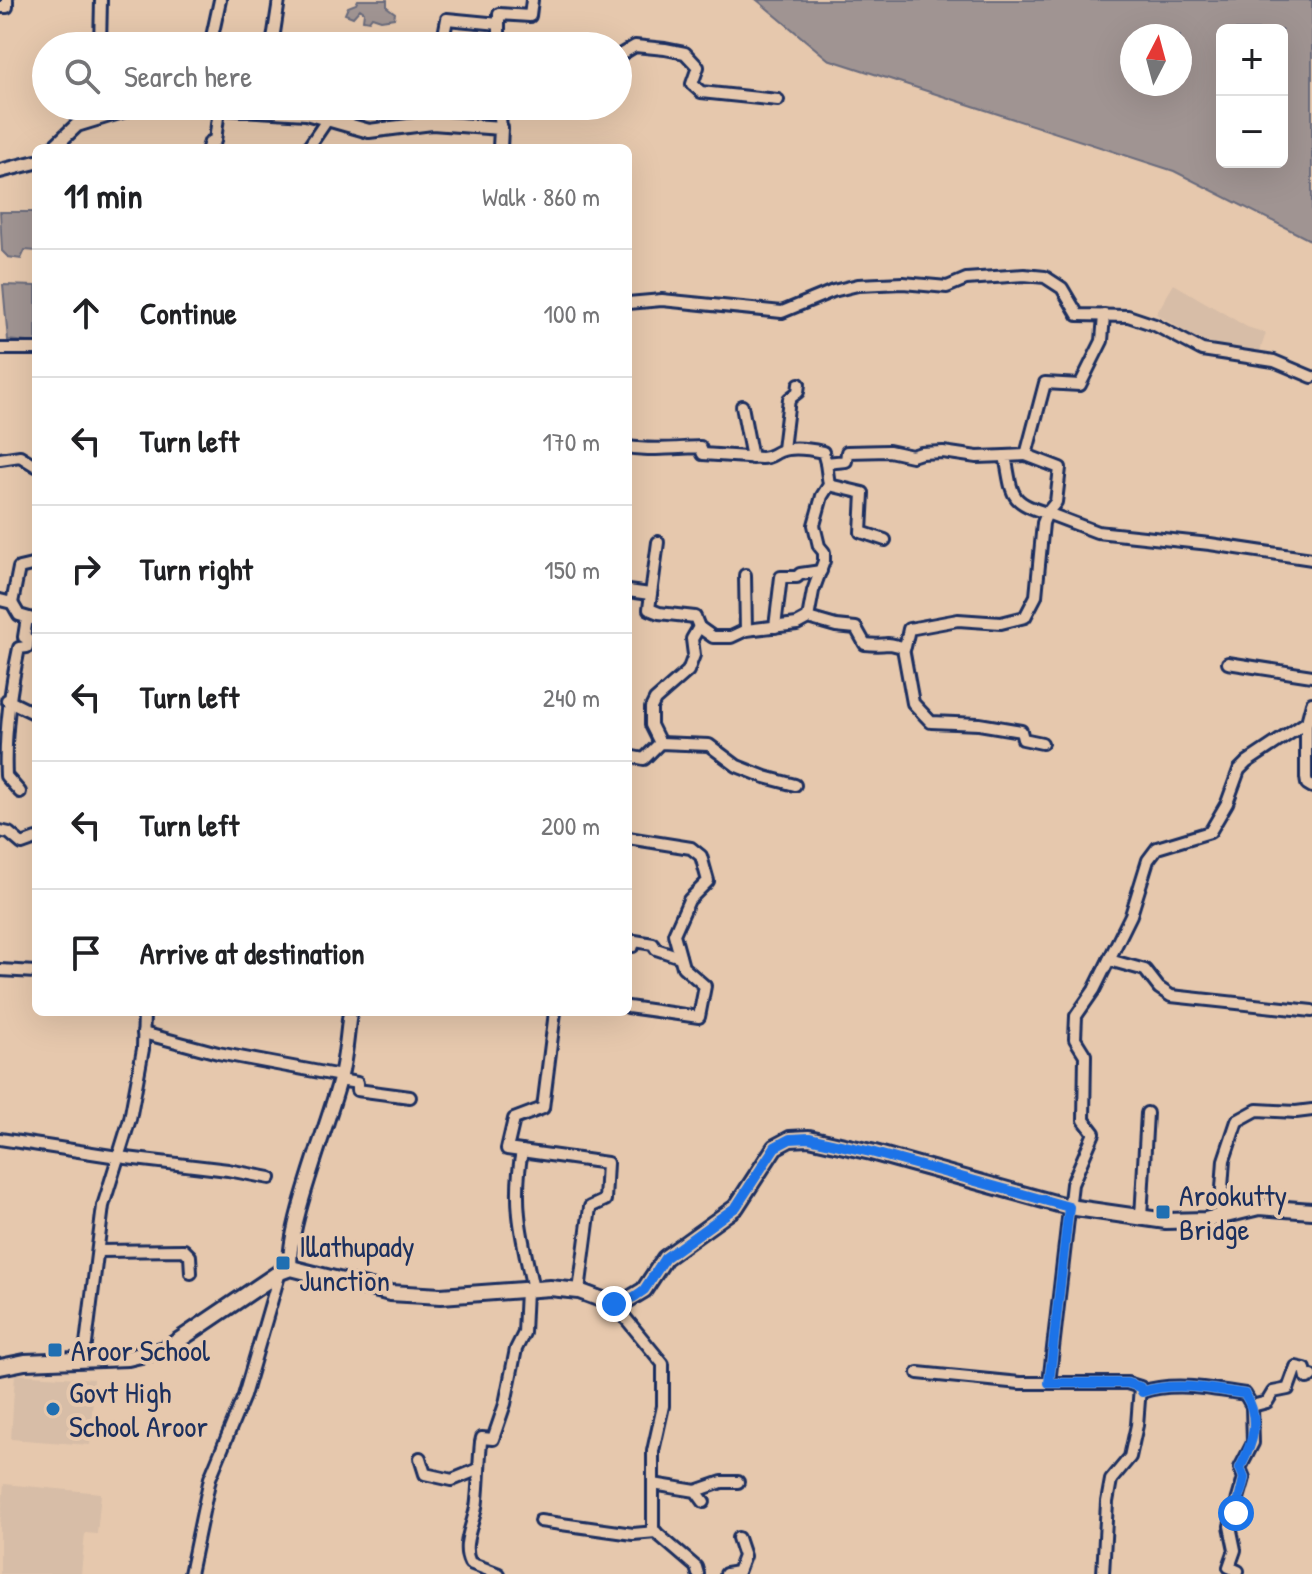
<!DOCTYPE html>
<html lang="en">
<head>
<meta charset="utf-8">
<style>
  :root { --surface:#fff; --page:#f2f2f2; --text:#202124; --muted:#757577; --line:#e0e0e0 }
  body { margin:0; font-family:"Patrick Hand",sans-serif; background:var(--page); color:var(--text) }
  .controls { position:absolute; right:24px; top:24px; display:grid; overflow:hidden; border-radius:12px; box-shadow:0 8px 32px #0002 }
  .controls button { width:72px; height:72px; display:grid; place-items:center; padding:0; border:0; border-bottom:2px solid var(--line); background:var(--surface); color:var(--text); font:40px sans-serif }
  .compass { position:absolute; left:1120px; top:24px; width:72px; height:72px; border-radius:50%; background:var(--surface); box-shadow:0 8px 32px #0002; rotate:6deg }
  .stop { position:absolute; width:24px; height:24px; margin:-18px; border:6px solid #1a73e8; border-radius:50%; background:#fff }
  .stop.end { background:#1a73e8; border-color:#fff; box-shadow:0 2px 8px #0008 }
  .list { margin:0; padding:0; list-style:none }
  h2 { display:flex; justify-content:space-between; align-items:center; height:104px; margin:0; padding:0 32px; font-size:34px }
  h2 small { font-size:26px; font-weight:400; color:var(--muted) }
  .list li { display:grid; grid-template-columns:52px 1fr auto; gap:24px; align-items:center; box-sizing:border-box; height:128px; padding:0 32px; border-top:2px solid var(--line) }
  .list b { display:block; font-size:30px; white-space:nowrap }
  .list em { font-size:26px; font-style:normal; color:var(--muted) }
  .icon { flex:none; width:44px; height:44px; fill:none; stroke:currentColor; stroke-width:2; stroke-linecap:round; stroke-linejoin:round }
  .map { position:relative; flex:none; width:1312px; height:1574px; overflow:hidden }
  .search { position:absolute; background:var(--surface); box-shadow:0 8px 32px #0002; left:32px; top:32px; width:600px; height:88px; display:flex; align-items:center; gap:20px; box-sizing:border-box; padding:0 28px; border-radius:44px; color:var(--muted); font-size:30px }
  .panel { position:absolute; background:var(--surface); box-shadow:0 8px 32px #0002; left:32px; top:144px; width:600px; height:872px; border-radius:12px }
  .map>svg:first-child { display:block }
  .built { fill:#d7bda7 }
  .water { fill:#a09492; stroke:#6b6c7d; stroke-width:2; fill-rule:evenodd }
  .lines { fill:none; stroke-linecap:round; stroke-linejoin:round }
  .minor-casing { stroke:#1b2f5e; stroke-width:16 }
  .tertiary-casing { stroke:#1b2f5e; stroke-width:18 }
  .secondary-casing { stroke:#1b2f5e; stroke-width:20 }
  .minor { stroke:#e6c8ad; stroke-width:10 }
  .tertiary { stroke:#e6c8ad; stroke-width:12 }
  .secondary { stroke:#e6c8ad; stroke-width:14 }
  .route { stroke:#1a73e8; stroke-width:10 }
  .poi-dot { fill:#1f6fb2; stroke:#e6c8ad; stroke-width:3 }
  .labels { text-anchor:middle; dominant-baseline:central; stroke-width:8; stroke-linejoin:round; paint-order:stroke }
  .poi-label { font-size:30px; fill:#1b2f5e; stroke:#e6c8ad; text-anchor:start }
</style>
</head>
<body>
<div class="map">
<svg width="1312" height="1574" viewBox="0 0 1312 1574">
  <rect width="100%" height="100%" fill="#e6c8ad"/>
  <filter id="ink" filterUnits="userSpaceOnUse"><feTurbulence type="fractalNoise" baseFrequency=".0125" numOctaves="2"/><feDisplacementMap in="SourceGraphic" scale="16" xChannelSelector="R" yChannelSelector="G"/><feConvolveMatrix kernelMatrix="1 2 1 2 8 2 1 2 1" color-interpolation-filters="sRGB"/></filter>
  <g filter="url(#ink)">
    <!-- built -->
    <g class="built">
      <path d="M1174,284L1247,327L1266,333L1260,351H1218L1156,314Z"/>
      <path d="M15,1374L94,1379L90,1445L11,1439Z"/>
      <path d="M4,1484L101,1493L97,1534L85,1533L81,1574H0V1524Z"/>
    </g>
    <!-- water -->
    <g class="water">
      <path d="M358,0H387V7L395,13L394,18L381,20L372,17L369,21L363,20L364,12L360,9L353,17L345,14L348,7L356,4Z"/>
      <path d="M757,0H1312V241L1174,171L828,59ZM1282,30V162H1222V30ZM1132,36H1180V84H1132Z"/>
      <path d="M0,212H36V251L25,250L21,259L8,257L2,251Z"/>
      <path d="M3,285L36,286V343L8,340Z"/>
    </g>
    <g class="lines">
      <!-- minor casing -->
      <g class="minor-casing">
        <g id="minor">
          <path d="M0,7H7V0"/>
          <path d="M100,46L101,0"/>
          <path d="M210,46L220,0"/>
          <path d="M272,46L279,0"/>
          <path d="M442,46L447,19L499,24"/>
          <path d="M499,46V14L530,16L532,0"/>
          <path d="M618,56L635,46L665,49L685,53L698,67L692,84L701,92L778,100"/>
          <path d="M88,106L89,121"/>
          <path d="M499,106L501,128"/>
          <path d="M426,124L428,106"/>
          <path d="M208,148L210,142L215,141L219,109"/>
          <path d="M308,148L327,120"/>
          <path d="M628,303L662,300L782,312L833,291L858,285L903,283L947,287L966,279L1024,275L1045,277L1062,288L1078,315L1128,316L1155,325L1202,350L1274,361L1312,377"/>
          <path d="M1104,315L1102,341L1080,385L1045,383L1026,455L1060,468L1056,502L1047,513L1097,532L1210,544L1312,559"/>
          <path d="M0,349H36"/>
          <path d="M742,406L752,458"/>
          <path d="M628,447C652,451 676,448 700,447L703,454L761,458C771,458 772,454 780,451C793,446 810,449 823,452L826,463L846,461L847,452L889,451L912,456L921,453L943,452L977,457L1005,456"/>
          <path d="M783,449L789,399L798,392L799,384"/>
          <path d="M0,459L20,456L36,466"/>
          <path d="M829,485L863,493L861,532L885,540"/>
          <path d="M658,542L649,609L659,613L695,617L699,627"/>
          <path d="M745,575L746,630"/>
          <path d="M628,591L650,594"/>
          <path d="M0,600L12,603L19,615L36,620"/>
          <path d="M12,603L19,568L36,564"/>
          <path d="M808,618L813,591L824,561V552L819,546L814,525L822,496L829,485L826,463"/>
          <path d="M775,627L781,577H797L800,574L821,571"/>
          <path d="M903,648L913,703L931,722L979,724L1021,731L1023,739L1042,743"/>
          <path d="M1228,663L1312,676"/>
          <path d="M7,700L36,714"/>
          <path d="M1306,723V778L1307,784L1312,787"/>
          <path d="M660,743L651,725V708L655,700L688,671L694,655L692,639L699,627L713,637H731L746,630L797,624L808,618L836,626L856,628L865,644C874,645 880,645 888,644C894,644 899,647 905,647L909,629L958,620L1001,623L1025,617L1036,596L1043,523L1047,513C1007,502 1013,493 1005,456L1026,455"/>
          <path d="M628,756L644,759L660,743L709,745L737,766L765,777L795,785"/>
          <path d="M20,792L6,776C4,732 10,691 19,648L27,647L28,639L24,637L27,618"/>
          <path d="M0,831L9,833L22,844L36,839"/>
          <path d="M628,838L691,848L701,856L708,881L689,900L674,934L683,967L705,986L699,1017L628,1007"/>
          <path d="M628,945L633,946L635,941L653,944L656,949L680,957"/>
          <path d="M1109,960L1145,970L1159,988L1171,996L1312,1011"/>
          <path d="M0,970L36,972"/>
          <path d="M555,1012L543,1108L514,1119L507,1149L607,1163L605,1200L590,1207L579,1291"/>
          <path d="M143,1033L218,1053L341,1076"/>
          <path d="M340,1080L357,1083V1090L410,1097"/>
          <path d="M0,1139L118,1157L228,1170L270,1178"/>
          <path d="M522,1151C512,1204 522,1238 533,1289"/>
          <path d="M1220,1216L1224,1160L1237,1121L1257,1110L1296,1112L1312,1110"/>
          <path d="M1141,1217L1147,1113"/>
          <path d="M98,1251L184,1250L190,1256L191,1273"/>
          <path d="M614,1304L663,1364V1406L653,1451V1530L696,1567L698,1574"/>
          <path d="M76,1360L86,1344L103,1206L130,1119L143,1049L144,1012"/>
          <path d="M918,1373L1020,1383H1127L1140,1387L1137,1425L1130,1457L1111,1480L1107,1502L1103,1574"/>
          <path d="M1049,1383L1072,1184L1094,1133L1084,1120L1085,1055L1075,1039L1076,1016L1094,990L1131,915L1148,860L1157,848L1210,832L1227,803L1239,770L1247,762L1307,722L1312,703"/>
          <path d="M1142,1392C1173,1381 1213,1389 1245,1394L1252,1406L1267,1402L1273,1392L1288,1389L1296,1367L1305,1369L1307,1378L1312,1376"/>
          <path d="M420,1458L425,1474L452,1480L479,1469"/>
          <path d="M653,1484L696,1491L704,1502"/>
          <path d="M696,1491L722,1482H738"/>
          <path d="M540,1521L633,1534L656,1532"/>
          <path d="M190,1574L210,1478L244,1396L280,1272"/>
          <path d="M499,1574L470,1563C460,1543 476,1521 477,1500C479,1480 479,1461 481,1442L482,1438L493,1439L505,1404L516,1349L524,1333L526,1290"/>
          <path d="M726,1574L738,1572L744,1556L738,1538"/>
          <path d="M1237,1574L1238,1571L1229,1567L1235,1550L1230,1526L1244,1478L1240,1468L1253,1443L1252,1406"/>
        </g>
      </g>
      <!-- tertiary casing -->
      <g class="tertiary-casing">
        <g id="tertiary">
          <path d="M191,106L306,113L369,131L432,123L501,128L500,148"/>
          <path d="M53,148L77,125L139,106"/>
          <path d="M0,171L36,162"/>
          <path d="M291,1268C284,1234 330,1120 340,1079C346,1057 347,1034 350,1012"/>
        </g>
      </g>
      <!-- secondary casing -->
      <g class="secondary-casing">
        <path id="secondary" d="M0,1367L25,1362L128,1358L166,1349L280,1272L291,1268L390,1293L441,1296L550,1288L579,1291L614,1304L624,1302L644,1290L665,1258L736,1207L775,1147L790,1139L809,1138L871,1152L1069,1207L1166,1221L1205,1220L1259,1207L1312,1211"/>
      </g>
      <!-- minor -->
      <use href="#minor" class="minor"/>
      <!-- tertiary -->
      <use href="#tertiary" class="tertiary"/>
      <!-- secondary -->
      <use href="#secondary" class="secondary"/>
    </g>
  </g>
  <g class="lines" filter="url(#ink)">
    <!-- route -->
    <path class="route" d="M614,1304L634,1297L644,1290L665,1258L736,1207L775,1147L790,1139L809,1138L871,1152L1069,1207L1049,1383H1127L1140,1387L1142,1392C1173,1381 1213,1389 1245,1394C1261,1419 1253,1443 1240,1468L1244,1478L1236,1513"/>
  </g>
  <!-- markers -->
  <g class="poi-dot">
    <rect x="1155" y="1204" width="16" height="16" rx="4"/>
    <rect x="275" y="1255" width="16" height="16" rx="4"/>
    <rect x="47" y="1342" width="16" height="16" rx="4"/>
    <circle cx="53" cy="1409" r="8"/>
  </g>
  <g class="labels">
    <!-- poi labels -->
    <g class="poi-label">
      <text x="1179" y="1195">Arookutty<tspan x="1179" dy="34">Bridge</tspan></text>
      <text x="299" y="1246">Illathupady<tspan x="299" dy="34">Junction</tspan></text>
      <text x="71" y="1350">Aroor School</text>
      <text x="69" y="1392">Govt High<tspan x="69" dy="34">School Aroor</tspan></text>
    </g>
  </g>
</svg>
<div class="controls">
<button>+</button>
<button>−</button>
</div>
<svg class="compass" viewBox="-18 -18 36 36"><path d="M0-13l5 13h-10z" fill="#e53935"/><path d="M0 13l5-13h-10z" fill="#757577"/></svg>
<div class="stop" style="left:1236px;top:1513px"></div>
<div class="stop end" style="left:614px;top:1304px"></div>
<div class="search"><svg class="icon" aria-label="search" viewBox="0 0 24 24"><circle cx="10" cy="10" r="6"/><path d="M15 15l6 6"/></svg>Search here</div>
<section class="panel">
<h2>11 min<small>Walk · 860 m</small></h2>
<ul class="list">
<li><svg class="icon" aria-label="ahead" viewBox="0 0 24 24"><path d="M12 20V5M6 11l6-6 6 6"/></svg><div><b>Continue</b></div><em>100 m</em></li>
<li><svg class="icon" aria-label="left" viewBox="0 0 24 24"><path d="M17 20v-9H6M10 6l-5 5 5 5"/></svg><div><b>Turn left</b></div><em>170 m</em></li>
<li><svg class="icon" aria-label="right" viewBox="0 0 24 24"><path d="M7 20v-9h11M14 6l5 5-5 5"/></svg><div><b>Turn right</b></div><em>150 m</em></li>
<li><svg class="icon" aria-label="left" viewBox="0 0 24 24"><path d="M17 20v-9H6M10 6l-5 5 5 5"/></svg><div><b>Turn left</b></div><em>240 m</em></li>
<li><svg class="icon" aria-label="left" viewBox="0 0 24 24"><path d="M17 20v-9H6M10 6l-5 5 5 5"/></svg><div><b>Turn left</b></div><em>200 m</em></li>
<li><svg class="icon" aria-label="arrive" viewBox="0 0 24 24"><path d="M6 21V4h12l-3 4 3 4H6"/></svg><div><b>Arrive at destination</b></div></li>
</ul>
</section>
</div>
</body>
</html>
